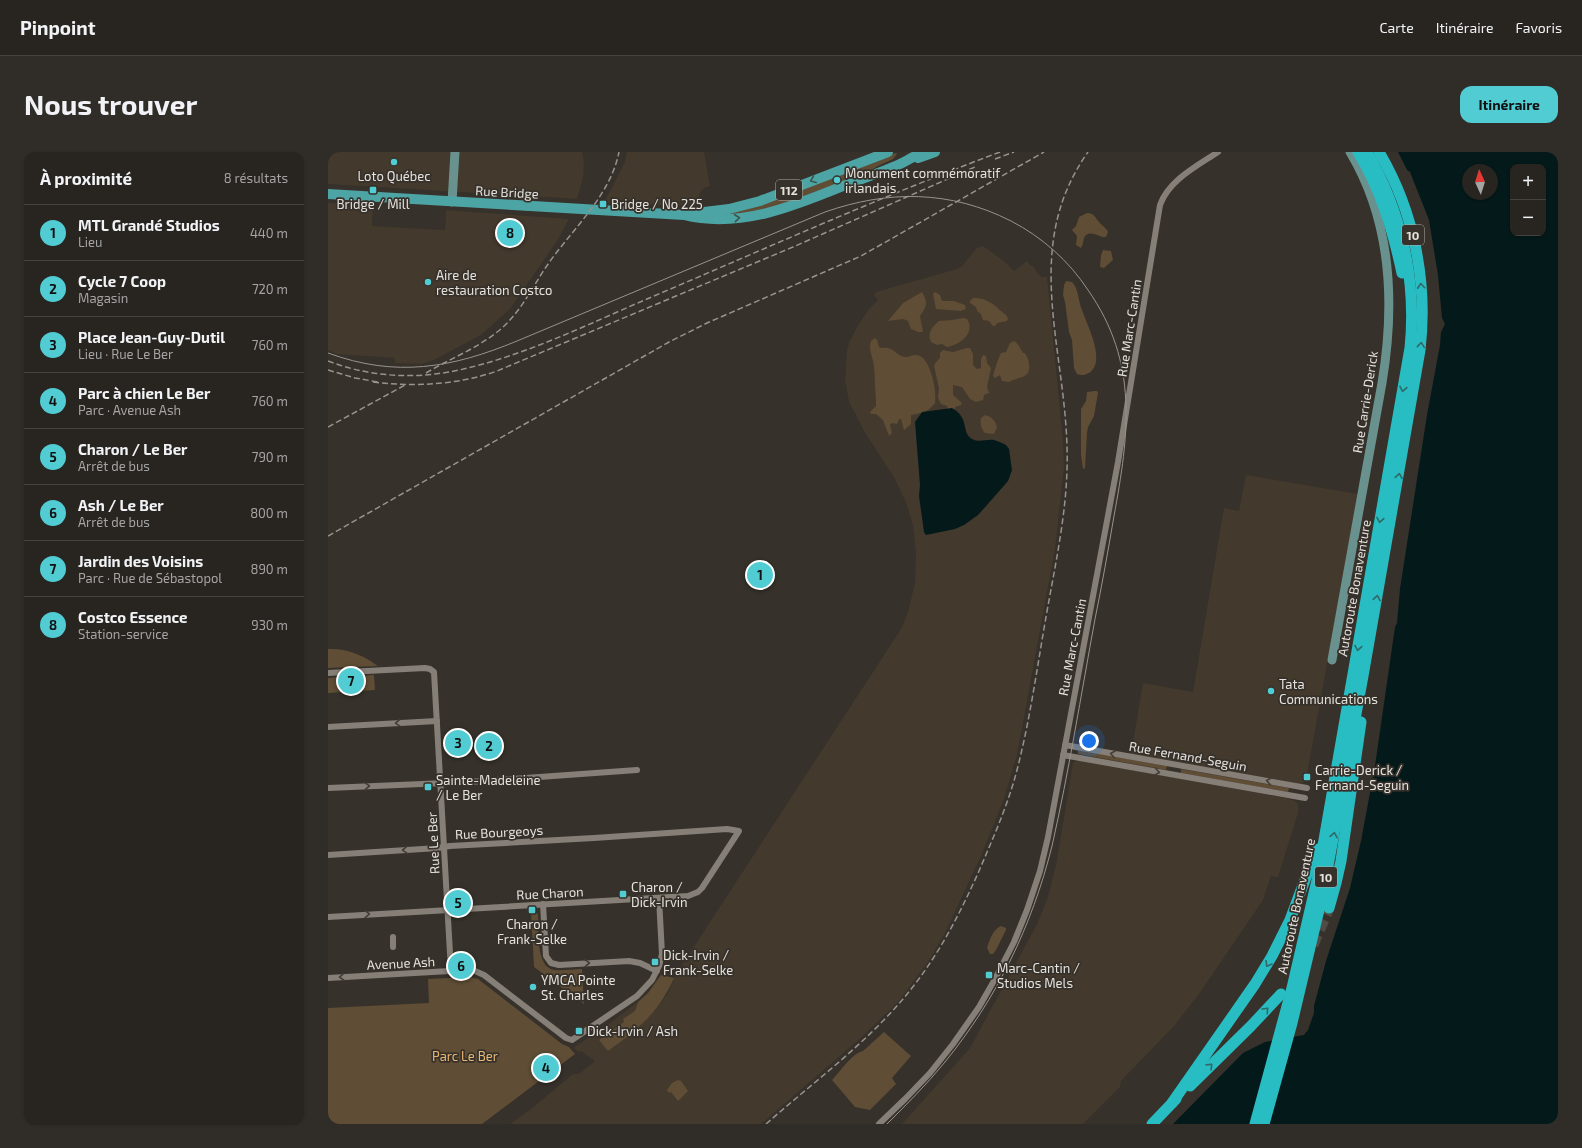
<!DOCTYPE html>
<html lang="fr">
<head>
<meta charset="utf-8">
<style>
  :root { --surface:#282520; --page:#302d29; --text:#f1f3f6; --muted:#a5a5a5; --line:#44423e; --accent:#51ccd2 }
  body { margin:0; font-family:"Exo 2",sans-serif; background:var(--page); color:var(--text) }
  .controls { position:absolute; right:12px; top:12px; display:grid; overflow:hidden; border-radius:8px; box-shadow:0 1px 3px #0004 }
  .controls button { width:36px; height:36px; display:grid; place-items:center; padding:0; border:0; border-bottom:1px solid var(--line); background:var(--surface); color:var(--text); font:20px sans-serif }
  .compass { position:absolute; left:1134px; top:12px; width:36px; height:36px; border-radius:50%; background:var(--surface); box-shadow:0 1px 3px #0004; rotate:356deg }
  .you { position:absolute; left:761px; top:589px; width:14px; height:14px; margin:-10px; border:3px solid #fff; border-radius:50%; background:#1a73e8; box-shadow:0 0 0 6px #1a73e833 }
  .badge { display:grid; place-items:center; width:26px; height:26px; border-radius:50%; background:var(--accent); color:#111; font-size:13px; font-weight:700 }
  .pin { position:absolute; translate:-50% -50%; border:2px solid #fff; box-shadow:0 1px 4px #0006 }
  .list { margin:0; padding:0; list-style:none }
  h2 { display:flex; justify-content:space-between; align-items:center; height:52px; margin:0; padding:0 16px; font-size:17px }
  h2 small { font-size:13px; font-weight:400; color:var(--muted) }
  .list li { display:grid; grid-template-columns:26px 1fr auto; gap:12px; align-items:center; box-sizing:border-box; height:56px; padding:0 16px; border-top:1px solid var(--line) }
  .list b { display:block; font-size:15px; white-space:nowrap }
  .list p { margin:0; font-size:13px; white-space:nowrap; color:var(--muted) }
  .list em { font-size:13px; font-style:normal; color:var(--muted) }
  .map { position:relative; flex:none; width:1230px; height:972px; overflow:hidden; border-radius:12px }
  header { display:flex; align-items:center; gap:24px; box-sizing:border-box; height:56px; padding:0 20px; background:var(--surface); border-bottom:1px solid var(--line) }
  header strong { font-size:19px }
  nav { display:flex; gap:22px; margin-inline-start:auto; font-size:14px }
  .intro { display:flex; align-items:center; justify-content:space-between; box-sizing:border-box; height:96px; padding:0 24px }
  h1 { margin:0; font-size:28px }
  .button { padding:10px 18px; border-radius:12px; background:var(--accent); color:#111; font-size:14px; font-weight:700 }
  main { display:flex; gap:24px; padding:0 24px }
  aside { flex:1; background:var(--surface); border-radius:12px; box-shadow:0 1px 3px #0004 }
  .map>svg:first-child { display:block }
  .built { fill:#43392d }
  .green { fill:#5f4d35 }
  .water { fill:#04191a; fill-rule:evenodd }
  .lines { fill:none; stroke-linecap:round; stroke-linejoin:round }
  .highway-tunnel { stroke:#504c45; stroke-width:11; stroke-dasharray:11 5.5; stroke-linecap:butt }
  .street { stroke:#857f77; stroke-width:6 }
  .secondary { stroke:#69928e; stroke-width:9 }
  .primary { stroke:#4da4a5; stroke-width:10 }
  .highway { stroke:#28bdc3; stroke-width:11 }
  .tram { stroke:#98938e; stroke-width:1 }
  .rail { stroke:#98938e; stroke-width:1.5; stroke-dasharray:6 3; stroke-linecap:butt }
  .oneway { stroke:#3d544f }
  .oneway2 { stroke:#306967 }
  .oneway3 { stroke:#423d36 }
  .poi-dot { fill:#51ccd2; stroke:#36312a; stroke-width:1.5 }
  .labels { text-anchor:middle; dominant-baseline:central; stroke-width:3.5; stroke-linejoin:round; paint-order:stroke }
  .shield { fill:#36312a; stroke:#b1ada8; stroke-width:1 }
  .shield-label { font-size:12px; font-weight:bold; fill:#e6e2de }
  .poi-label { font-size:13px; fill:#e6e2de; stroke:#36312a; text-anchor:start }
  .street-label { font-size:13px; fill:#e6e2de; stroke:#36312a }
  .park-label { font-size:13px; fill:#e8b776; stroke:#36312a }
</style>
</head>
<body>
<header>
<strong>Pinpoint</strong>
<nav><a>Carte</a><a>Itinéraire</a><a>Favoris</a></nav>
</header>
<div class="intro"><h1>Nous trouver</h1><a class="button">Itinéraire</a></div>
<main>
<aside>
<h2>À proximité<small>8 résultats</small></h2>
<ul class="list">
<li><span class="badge">1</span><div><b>MTL Grandé Studios</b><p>Lieu</p></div><em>440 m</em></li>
<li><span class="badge">2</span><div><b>Cycle 7 Coop</b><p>Magasin</p></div><em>720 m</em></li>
<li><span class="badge">3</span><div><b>Place Jean-Guy-Dutil</b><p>Lieu · Rue Le Ber</p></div><em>760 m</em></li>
<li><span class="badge">4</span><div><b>Parc à chien Le Ber</b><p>Parc · Avenue Ash</p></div><em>760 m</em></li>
<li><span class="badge">5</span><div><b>Charon / Le Ber</b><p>Arrêt de bus</p></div><em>790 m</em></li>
<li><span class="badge">6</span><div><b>Ash / Le Ber</b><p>Arrêt de bus</p></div><em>800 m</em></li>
<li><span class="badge">7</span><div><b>Jardin des Voisins</b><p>Parc · Rue de Sébastopol</p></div><em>890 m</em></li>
<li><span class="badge">8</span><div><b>Costco Essence</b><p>Station-service</p></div><em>930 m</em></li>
</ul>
</aside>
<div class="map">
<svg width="1230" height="972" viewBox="0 0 1230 972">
  <rect width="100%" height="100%" fill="#36312a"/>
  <!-- built -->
  <g class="built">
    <path d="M0,0H254L256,9L255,26L249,47L0,32Z"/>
    <path d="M299,0H376L382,34L376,36L371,42V54L276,51L297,10Z"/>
    <path d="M0,51L45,53L44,74L117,78L118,58L241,67L229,89L182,157L153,183L106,208L93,212L67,211V206L9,202L0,198Z"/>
    <path d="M655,94L676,109L686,119L699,109L703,114H705L711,123L714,125H719L735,289L736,316L727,397L689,603L675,650L653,704L617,781L600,810L570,850L535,884L433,972H182L203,957L245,922H251L267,909L253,899L251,900L248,898L246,895L270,880L315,846L327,859L340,841L346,826L382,770L573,477L580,460L587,431L588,401L585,374L579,353L567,327L536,279L521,250L517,228L519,199L521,191L529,175L541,157L550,148L546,143L548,140L629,117L634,114L649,96Z"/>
    <path d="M918,323L1030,342L978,628L975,631L972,632L803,602L815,531L865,540L896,356L911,359Z"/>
    <path d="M750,608L958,646L967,649L970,652V661L950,725L943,724L935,748L871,842L846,874L793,929L792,935L755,972H574L642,896L709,772L720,745L728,713L745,611Z"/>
  </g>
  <!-- green -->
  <g class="green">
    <path d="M568,1L569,2L565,7L550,14L535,23L466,50L423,61L377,63Z"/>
    <path d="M759,61C766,61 767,65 771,70C774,74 778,75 780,80L778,85C771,86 761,76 756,86C755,90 755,93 753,96L748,93L749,84L744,78L748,74L751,65Z"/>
    <path d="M775,98L783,99L785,108L776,116L772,115L773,103Z"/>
    <path d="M738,129L744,130C751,137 750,149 754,158C759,173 779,210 761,221C757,223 754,224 749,222L746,216L744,188L741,180L737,150L735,143L736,133Z"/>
    <path d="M594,140C601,152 598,155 592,164L595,180H590L583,177L580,169L575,167L560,169L575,151Z"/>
    <path d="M607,140L612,143L614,149H626L637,153L638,157L633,159L608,157L605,142Z"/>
    <path d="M645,146C660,145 668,155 679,164L680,167L679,169L669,171L667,174H665L661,169L655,168L653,162L649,159L648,155L642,151V149Z"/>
    <path d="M635,166L639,167C648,181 632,193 619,195L614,192L609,193L603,190C599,181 604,175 611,169L624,168Z"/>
    <path d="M547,186L549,188L551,195C555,197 557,195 560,196C567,198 570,204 577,205C583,205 586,201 592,204C603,209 609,240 607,251C600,260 595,261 583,263V272L576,278L573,267H571L569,272L564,271L562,273L564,281L561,284L555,268L548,262H543L542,260L548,254V250C547,238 547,226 546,214C545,205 540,198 543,189Z"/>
    <path d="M686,189C691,192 691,195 694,199C696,203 696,199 698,203C701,208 703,217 699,222C694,227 686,226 681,230L674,229L672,223L667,226L665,224C666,220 671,204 673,201L678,200L682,191Z"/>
    <path d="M639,196H642L645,202V213L649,217L653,216V207L655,203L658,204L659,211L663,216L659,235L661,241L656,243L655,248L648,250L642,247L634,235L625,233V243L634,251L633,253L627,255L626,258H620L619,254L613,252L610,246L611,236L606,214L608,210L612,206V201L615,198L625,200Z"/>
    <path d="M767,239H769L770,241L766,264L760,275L759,281L757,316L755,317L753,303V257L758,249L759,240Z"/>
    <path d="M657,263C664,265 667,268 669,275L666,282L657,281C653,277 652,272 653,266Z"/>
    <path d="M0,497C19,496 35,503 50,514L0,516Z"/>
    <path d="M46,523L47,538L0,541V526Z"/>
    <path d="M750,598L839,614L838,618L750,602Z"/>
    <path d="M853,617L961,636L960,640L853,621Z"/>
    <path d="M207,760L210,762C211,776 207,815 226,818C235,819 245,817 254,817L256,852L206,815L203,761H206Z"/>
    <path d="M673,774L678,776V778L668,798L665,802H662L659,796C661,789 665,777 673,774Z"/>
    <path d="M333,823L346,826C330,862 310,877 280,899L271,888L296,870L295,867L307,859L310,850L320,841Z"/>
    <path d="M141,825L150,827L234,892L241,895L247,902L154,972H0V856L101,851L100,827Z"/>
    <path d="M556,880L583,904L564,926L568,932L542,958L527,955L504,928C512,920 524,901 535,899Z"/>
    <path d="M350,928L353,929L360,939L350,949L343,940L341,941L339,938L344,931Z"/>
  </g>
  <!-- water -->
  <g class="water">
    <path d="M1070,0H1230V972H845L915,901L937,890L976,883L980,878L986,861V854L998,809L1022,736L1033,689L1047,614L1067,475L1069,471L1072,437L1099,263L1112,193L1113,180L1117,172L1114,166L1110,123L1101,68L1082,20L1079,18ZM1185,15H1215V81H1185ZM1140,18H1164V42H1140Z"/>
    <path d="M624,256C642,266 633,281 644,287C651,291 658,287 666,288C670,289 674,291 678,293L681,297L684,318L680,329L659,353L650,363L636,373L627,377L598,383L596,380L591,344L592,333L587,270L594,260Z"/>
  </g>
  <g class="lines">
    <!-- highway-tunnel -->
    <path class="highway-tunnel" d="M985,793L1001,756"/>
    <!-- street -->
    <g class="street">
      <path d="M0,521L97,516L102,517L106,520L123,819"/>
      <path d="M0,575L109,569"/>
      <path d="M737,593L979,636"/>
      <path d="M735,603L977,646"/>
      <path d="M0,636L141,630L309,618"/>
      <path d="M0,703L110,696L122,694L266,686L399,677L411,679L374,736L370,740L360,744L0,765"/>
      <path d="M215,752L218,804L223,811L231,813L301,809L312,811L329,819"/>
      <path d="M65,785V795"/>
      <path d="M0,826L139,818L147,819L156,823L238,886L244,888L309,844L324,828L331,814L334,802L331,746"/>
      <path d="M551,972L577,947L602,921L625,892L651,855L667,827L686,790L699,758L712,719L720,685L790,310L832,53C841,28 869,14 890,0"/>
    </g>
    <!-- secondary -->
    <g class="secondary">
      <path d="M124,50L127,0"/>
      <path d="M1004,508L1054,231C1067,153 1064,70 1022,0"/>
    </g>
    <!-- primary -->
    <g class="primary">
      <path d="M590,6L607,0"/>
      <path d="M0,42L356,63C411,77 466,54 515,34C534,27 554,20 572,12C580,8 588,3 596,0"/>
      <path d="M360,62L401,57L432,49L560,0"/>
    </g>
    <!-- highway -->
    <g class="highway">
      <path d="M1030,0C1053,37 1065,79 1074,121"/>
      <path d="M1001,756L1008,731L1013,709L1033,570"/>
      <path d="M862,934L923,874L953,842"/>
      <path d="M844,951L927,832L944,804L962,768L978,725L990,697"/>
      <path d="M824,972L848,947"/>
      <path d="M927,972L964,836L989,728L1082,196C1089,127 1073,59 1039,0"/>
      <path d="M936,972L964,871L995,741L1035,524L1092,198C1100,130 1086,59 1051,0"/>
    </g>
    <!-- tram -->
    <path class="tram" d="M0,201C68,226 124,216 189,189L497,60C560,38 622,38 683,69C714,85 741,109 760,138C811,211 801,282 786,364C780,399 774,433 767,467C753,543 741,619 724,694C704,774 669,846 617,910C599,932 579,952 559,972"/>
    <!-- rail -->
    <g class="rail">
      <path d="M667,7L686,0"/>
      <path d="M0,209C39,224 80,227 121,220C191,207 260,172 326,144C441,95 555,44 672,0"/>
      <path d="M0,218L27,226L50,230"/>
      <path d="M98,221C123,206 151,196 174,176C193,159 204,136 218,115C243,78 282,45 291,0"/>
      <path d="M45,230C87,235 129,233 169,219L465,95L647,15"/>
      <path d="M0,275L79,232"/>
      <path d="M0,384L341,190L379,171L533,104L716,0"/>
      <path d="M438,972C489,927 546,886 587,832C614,797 633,759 651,719C665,686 680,653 689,618C702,568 709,516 718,465C728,408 741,352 739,294C736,191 694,93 760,0"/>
    </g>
  </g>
  <!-- one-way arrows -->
  <defs><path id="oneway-chevron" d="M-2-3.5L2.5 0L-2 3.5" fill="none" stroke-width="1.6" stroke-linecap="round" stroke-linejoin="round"/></defs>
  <g class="oneway">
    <use href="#oneway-chevron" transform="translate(485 28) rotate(158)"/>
    <use href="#oneway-chevron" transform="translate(409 66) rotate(-6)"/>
  </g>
  <g class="oneway2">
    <use href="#oneway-chevron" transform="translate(1093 134) rotate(-95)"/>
    <use href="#oneway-chevron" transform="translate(1093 193) rotate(-84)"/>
    <use href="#oneway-chevron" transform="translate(1075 237) rotate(100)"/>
    <use href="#oneway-chevron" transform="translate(1071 324) rotate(-80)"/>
    <use href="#oneway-chevron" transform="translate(1052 368) rotate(100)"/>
    <use href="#oneway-chevron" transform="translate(1049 446) rotate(-80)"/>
    <use href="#oneway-chevron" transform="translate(1030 496) rotate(100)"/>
    <use href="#oneway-chevron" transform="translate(1006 683) rotate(-80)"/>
    <use href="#oneway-chevron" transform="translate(940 812) rotate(121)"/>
    <use href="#oneway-chevron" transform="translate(938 858) rotate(-47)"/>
    <use href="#oneway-chevron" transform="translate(882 914) rotate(-44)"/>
  </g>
  <g class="oneway3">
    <use href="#oneway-chevron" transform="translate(70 571) rotate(177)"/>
    <use href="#oneway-chevron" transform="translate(785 602) rotate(-170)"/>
    <use href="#oneway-chevron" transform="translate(829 620) rotate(10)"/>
    <use href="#oneway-chevron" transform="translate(941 629) rotate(-170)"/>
    <use href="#oneway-chevron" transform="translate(39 634) rotate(-3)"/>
    <use href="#oneway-chevron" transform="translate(77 698) rotate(177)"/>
    <use href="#oneway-chevron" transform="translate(39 762) rotate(-3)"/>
    <use href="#oneway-chevron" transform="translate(259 811) rotate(-3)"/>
    <use href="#oneway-chevron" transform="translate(14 825) rotate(177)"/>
  </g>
  <!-- markers -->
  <g class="poi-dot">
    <circle cx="66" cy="10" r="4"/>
    <circle cx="509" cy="28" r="4"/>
    <rect x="41" y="34" width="8" height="8" rx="2"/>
    <rect x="271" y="48" width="8" height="8" rx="2"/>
    <circle cx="100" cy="130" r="4"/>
    <circle cx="943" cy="539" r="4"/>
    <rect x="975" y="621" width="8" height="8" rx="2"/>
    <rect x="96" y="631" width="8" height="8" rx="2"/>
    <rect x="291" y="738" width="8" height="8" rx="2"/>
    <rect x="200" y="754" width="8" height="8" rx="2"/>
    <rect x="323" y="806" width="8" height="8" rx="2"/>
    <rect x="657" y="819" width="8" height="8" rx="2"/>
    <circle cx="205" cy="835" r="4"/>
    <rect x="247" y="875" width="8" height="8" rx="2"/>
  </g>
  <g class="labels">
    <!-- shield labels -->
    <g class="shield">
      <rect x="448" y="28" width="26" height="20" rx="3"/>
      <rect x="1074" y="73" width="22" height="20" rx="3"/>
      <rect x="987" y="715" width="22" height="20" rx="3"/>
    </g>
    <g class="shield-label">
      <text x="461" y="38">112</text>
      <text x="1085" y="83">10</text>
      <text x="998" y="725">10</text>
    </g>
    <!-- poi labels -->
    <g class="poi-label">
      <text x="517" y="21">Monument commémoratif<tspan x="517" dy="15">irlandais</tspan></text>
      <text x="66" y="24" text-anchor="middle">Loto Québec</text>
      <text x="45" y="52" text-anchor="middle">Bridge / Mill</text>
      <text x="283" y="52">Bridge / No 225</text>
      <text x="108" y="123">Aire de<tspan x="108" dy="15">restauration Costco</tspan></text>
      <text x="951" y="532">Tata<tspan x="951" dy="15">Communications</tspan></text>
      <text x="987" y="618">Carrie-Derick /<tspan x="987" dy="15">Fernand-Seguin</tspan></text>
      <text x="108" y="628">Sainte-Madeleine<tspan x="108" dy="15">/ Le Ber</tspan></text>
      <text x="303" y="735">Charon /<tspan x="303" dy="15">Dick-Irvin</tspan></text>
      <text x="204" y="772" text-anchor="middle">Charon /<tspan x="204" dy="15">Frank-Selke</tspan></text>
      <text x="335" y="803">Dick-Irvin /<tspan x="335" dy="15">Frank-Selke</tspan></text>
      <text x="669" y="816">Marc-Cantin /<tspan x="669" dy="15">Studios Mels</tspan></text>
      <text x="213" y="828">YMCA Pointe<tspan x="213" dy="15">St. Charles</tspan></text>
      <text x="259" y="879">Dick-Irvin / Ash</text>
    </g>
    <!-- street labels -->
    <g class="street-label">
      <text transform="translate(179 40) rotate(3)">Rue Bridge</text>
      <text transform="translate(801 176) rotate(-81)">Rue Marc-Cantin</text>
      <text transform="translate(1037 250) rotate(-81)">Rue Carrie-Derick</text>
      <text transform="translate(1026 436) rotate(-80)">Autoroute Bonaventure</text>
      <text transform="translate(744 495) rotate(-79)">Rue Marc-Cantin</text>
      <text transform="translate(860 604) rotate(10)">Rue Fernand-Seguin</text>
      <text transform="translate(171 680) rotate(-3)">Rue Bourgeoys</text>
      <text transform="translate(105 691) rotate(-93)">Rue Le Ber</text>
      <text transform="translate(222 741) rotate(-3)">Rue Charon</text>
      <text transform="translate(968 754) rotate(-78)">Autoroute Bonaventure</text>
      <text transform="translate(73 811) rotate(-3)">Avenue Ash</text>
    </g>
    <!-- park labels -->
    <g class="park-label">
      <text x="137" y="904">Parc Le Ber</text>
    </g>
  </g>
</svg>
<div class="controls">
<button>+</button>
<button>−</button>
</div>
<svg class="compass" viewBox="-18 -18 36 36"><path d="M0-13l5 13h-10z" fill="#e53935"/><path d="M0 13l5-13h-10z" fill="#a5a5a5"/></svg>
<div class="you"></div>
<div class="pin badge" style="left:432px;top:423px">1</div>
<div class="pin badge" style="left:161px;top:594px">2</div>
<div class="pin badge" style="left:130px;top:591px">3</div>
<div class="pin badge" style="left:218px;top:916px">4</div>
<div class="pin badge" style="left:130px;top:751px">5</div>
<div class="pin badge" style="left:133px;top:814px">6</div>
<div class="pin badge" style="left:23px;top:529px">7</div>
<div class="pin badge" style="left:182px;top:81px">8</div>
</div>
</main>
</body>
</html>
